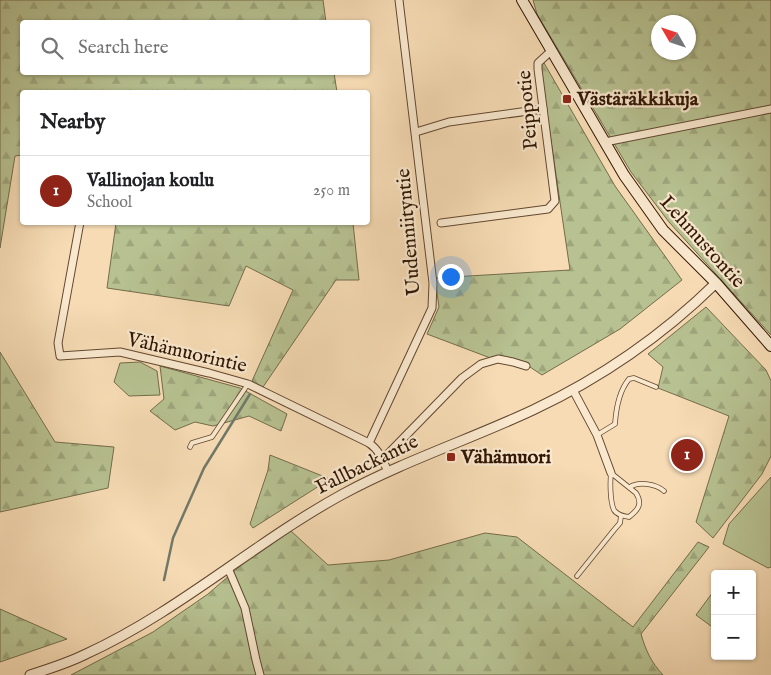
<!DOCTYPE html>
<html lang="en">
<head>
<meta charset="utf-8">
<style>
  :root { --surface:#fff; --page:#f2f2f2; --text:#202124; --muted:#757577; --line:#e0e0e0; --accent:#8f2418 }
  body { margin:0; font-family:"IM FELL English",serif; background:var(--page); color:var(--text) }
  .controls { position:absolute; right:15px; bottom:15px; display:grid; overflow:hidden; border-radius:5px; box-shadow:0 1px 4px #0004 }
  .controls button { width:45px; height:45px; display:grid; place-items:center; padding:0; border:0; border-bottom:1px solid var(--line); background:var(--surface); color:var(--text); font:25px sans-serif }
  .compass { position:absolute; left:651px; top:15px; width:45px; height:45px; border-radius:50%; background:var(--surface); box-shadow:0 1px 4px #0004; rotate:309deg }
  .you { position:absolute; left:450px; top:276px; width:18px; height:18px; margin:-12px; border:4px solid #fff; border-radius:50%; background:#1a73e8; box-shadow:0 0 0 8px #1a73e833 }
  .badge { display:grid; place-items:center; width:32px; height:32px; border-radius:50%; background:var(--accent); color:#fff; font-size:16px; font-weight:700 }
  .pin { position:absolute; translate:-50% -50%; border:2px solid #fff; box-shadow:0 1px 5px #0006 }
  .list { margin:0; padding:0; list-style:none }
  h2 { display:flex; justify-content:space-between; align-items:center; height:65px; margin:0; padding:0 20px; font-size:21px }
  h2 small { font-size:16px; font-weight:400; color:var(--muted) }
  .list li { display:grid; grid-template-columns:32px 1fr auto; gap:15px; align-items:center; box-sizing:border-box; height:70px; padding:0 20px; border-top:1px solid var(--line) }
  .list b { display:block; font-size:19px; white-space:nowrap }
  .list p { margin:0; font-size:16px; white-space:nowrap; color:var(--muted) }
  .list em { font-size:16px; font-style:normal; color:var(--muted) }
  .icon { flex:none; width:28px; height:28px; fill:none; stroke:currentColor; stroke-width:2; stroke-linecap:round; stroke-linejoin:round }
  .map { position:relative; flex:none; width:771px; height:675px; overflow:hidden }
  .search { position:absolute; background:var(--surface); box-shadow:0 1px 4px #0004; left:20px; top:20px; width:350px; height:55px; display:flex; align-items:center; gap:12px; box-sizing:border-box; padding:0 18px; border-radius:5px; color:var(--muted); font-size:19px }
  .panel { position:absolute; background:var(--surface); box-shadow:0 1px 4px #0004; left:20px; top:90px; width:350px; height:135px; border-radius:5px }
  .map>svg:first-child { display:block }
  .forest { fill:url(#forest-firs); stroke:#746c4a; fill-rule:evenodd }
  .park { fill:#b7c191; stroke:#746c4a }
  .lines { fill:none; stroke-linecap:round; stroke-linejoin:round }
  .stream { stroke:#717969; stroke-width:2.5 }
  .service-casing { stroke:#624730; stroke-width:5.5 }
  .minor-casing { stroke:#624730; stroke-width:9 }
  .tertiary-casing { stroke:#624730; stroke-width:11 }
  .secondary-casing { stroke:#301604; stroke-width:12 }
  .service { stroke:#f9e8ce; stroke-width:4 }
  .minor { stroke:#f9e8ce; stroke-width:7 }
  .tertiary { stroke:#f9e8ce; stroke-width:9 }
  .secondary { stroke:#f9e8ce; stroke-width:10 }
  .poi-dot { fill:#8f2418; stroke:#f9e8ce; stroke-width:2 }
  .labels { text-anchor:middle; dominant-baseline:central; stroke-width:4.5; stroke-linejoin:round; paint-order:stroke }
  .poi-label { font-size:20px; font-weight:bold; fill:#301604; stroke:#f9e8ce; text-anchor:start }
  .street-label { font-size:20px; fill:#301604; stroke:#f9e8ce }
</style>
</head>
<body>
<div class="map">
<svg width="771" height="675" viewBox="0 0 771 675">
  <defs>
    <pattern id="forest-firs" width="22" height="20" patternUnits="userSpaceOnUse" patternTransform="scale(1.25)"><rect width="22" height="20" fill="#b7c191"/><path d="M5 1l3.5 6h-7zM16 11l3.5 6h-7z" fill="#9ea57b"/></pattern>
  </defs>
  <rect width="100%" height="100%" fill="#f6dbb4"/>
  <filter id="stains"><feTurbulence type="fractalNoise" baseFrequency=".004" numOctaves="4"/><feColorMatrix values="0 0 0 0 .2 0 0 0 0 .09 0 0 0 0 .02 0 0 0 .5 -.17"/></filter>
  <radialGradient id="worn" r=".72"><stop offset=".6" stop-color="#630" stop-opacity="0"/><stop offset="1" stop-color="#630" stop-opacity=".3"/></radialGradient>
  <!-- forest -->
  <g class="forest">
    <path d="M0,0H323L326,22H22V72L334,73L337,92H22V155L15,156L0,248Z"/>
    <path d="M533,0H771V335L669,222L631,172L537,14ZM658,22H688V52H658Z"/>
    <path d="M544,63L615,186L682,280L620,329L542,375L527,365L493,359L427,334L439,307L435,278L570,270L540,66Z"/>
    <path d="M116,223H353L359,280H336L263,387L252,381L293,290L246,266L229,306L107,288Z"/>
    <path d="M706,307L766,370L771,381V456L762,474L713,538L696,522L729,416L658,388L663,367L648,354Z"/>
    <path d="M0,352L55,442L114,447L108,488L0,512Z"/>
    <path d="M160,366L240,388L287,414L281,431L249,416L213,426L195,422L175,430L150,411L164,399Z"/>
    <path d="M270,455L330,479L253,528L250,524L268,470Z"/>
    <path d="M291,531L328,565L389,560L485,533L517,537L633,627L698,542L709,547L641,634C646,651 651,662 663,675H71L153,632L208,594L239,567Z"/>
    <path d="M0,609L67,639L0,662Z"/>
  </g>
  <!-- park -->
  <g class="park">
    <path d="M140,362L157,371L160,395L129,396L114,382L120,363Z"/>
    <path d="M771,477V567L768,568L723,544L729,524Z"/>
    <path d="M713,592L715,593V629L696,615Z"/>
  </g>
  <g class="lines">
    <!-- stream -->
    <path class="stream" d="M164,580L173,538L204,468L250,394"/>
    <!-- service casing -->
    <g class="service-casing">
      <g id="service">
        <path d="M597,435L615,424C616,409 619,391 629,379L634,378L656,387"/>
        <path d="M190,447L192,443L212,437L248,384"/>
        <path d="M611,473L636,493C643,504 638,510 629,517C623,516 617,515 614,510C610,502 610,482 611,473Z"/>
        <path d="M342,479L383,459"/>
        <path d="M630,487C639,481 656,484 664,491"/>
        <path d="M577,576L614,530L620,523L621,516"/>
      </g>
    </g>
    <!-- minor casing -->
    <g class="minor-casing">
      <g id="minor">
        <path d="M416,132L449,122L543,109"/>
        <path d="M605,142L771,109"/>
        <path d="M80,222L58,343L60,356L120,352L209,373L248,384L369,443"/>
        <path d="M441,223L548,209L555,201L538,69V63L551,51"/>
        <path d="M573,390L597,435L611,473"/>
        <path d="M383,459L462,378L481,364L498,359L513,362L526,366"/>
        <path d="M388,472C383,460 379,450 369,443L432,308L433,283L399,0"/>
        <path d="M228,568L245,608L256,660L260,675"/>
      </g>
    </g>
    <!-- tertiary casing -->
    <g class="tertiary-casing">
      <path id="tertiary" d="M30,675C49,669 68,663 86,654C178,612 255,542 343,494C404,461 471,439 533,410C601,378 662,336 716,283"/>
    </g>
    <!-- secondary casing -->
    <g class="secondary-casing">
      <path id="secondary" d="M522,0L624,175L663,230L716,283L771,346"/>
    </g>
    <!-- service -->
    <use href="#service" class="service"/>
    <!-- minor -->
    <use href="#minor" class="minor"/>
    <!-- tertiary -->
    <use href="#tertiary" class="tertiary"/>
    <!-- secondary -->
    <use href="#secondary" class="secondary"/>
  </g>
  <!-- markers -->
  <g class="poi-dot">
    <rect x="562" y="94" width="10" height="10" rx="2.5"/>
    <rect x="446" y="452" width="10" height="10" rx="2.5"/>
  </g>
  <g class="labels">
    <!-- poi labels -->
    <g class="poi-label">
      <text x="577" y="99">Västäräkkikuja</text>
      <text x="461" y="457">Vähämuori</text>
    </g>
    <!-- street labels -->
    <g class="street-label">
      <text transform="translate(528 110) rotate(-95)">Peippotie</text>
      <text transform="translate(409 232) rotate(-95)">Uudenniityntie</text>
      <text transform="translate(702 242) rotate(48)">Lehmustontie</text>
      <text transform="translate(187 353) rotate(13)">Vähämuorintie</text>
      <text transform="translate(367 465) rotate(-26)">Fallbackantie</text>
    </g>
  </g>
  <rect width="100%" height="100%" filter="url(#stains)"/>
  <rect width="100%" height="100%" fill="url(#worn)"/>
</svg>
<div class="controls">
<button>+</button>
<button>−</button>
</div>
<svg class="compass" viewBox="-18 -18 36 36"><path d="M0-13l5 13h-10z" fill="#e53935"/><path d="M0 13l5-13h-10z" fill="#757577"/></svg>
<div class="you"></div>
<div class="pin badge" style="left:687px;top:455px">1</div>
<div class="search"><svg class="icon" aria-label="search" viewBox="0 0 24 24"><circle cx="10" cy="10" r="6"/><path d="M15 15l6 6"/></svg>Search here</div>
<section class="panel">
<h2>Nearby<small></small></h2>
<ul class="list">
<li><span class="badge">1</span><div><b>Vallinojan koulu</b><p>School</p></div><em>250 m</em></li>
</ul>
</section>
</div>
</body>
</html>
